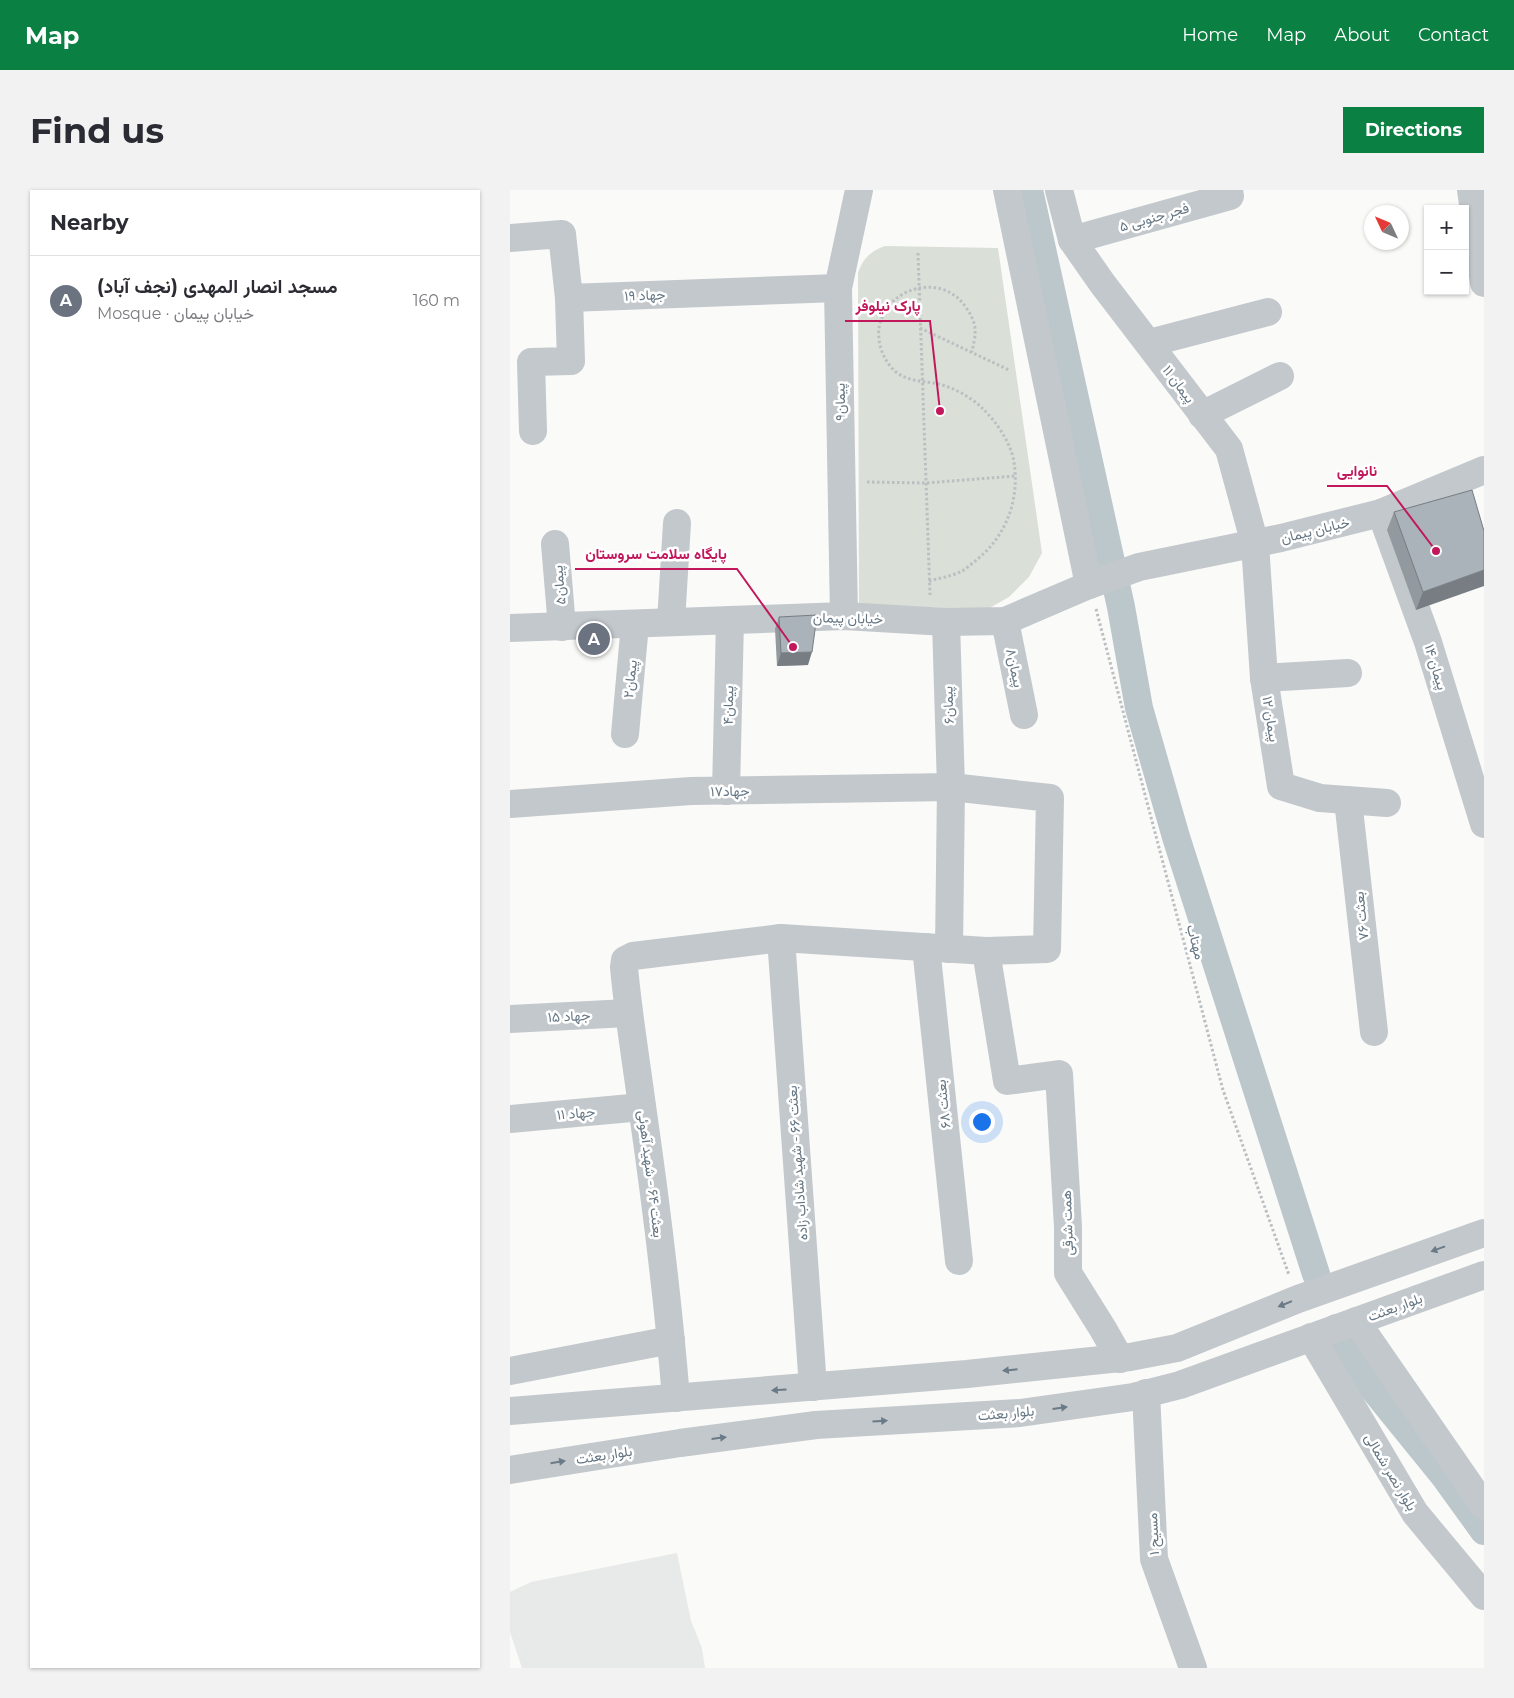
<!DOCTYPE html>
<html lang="en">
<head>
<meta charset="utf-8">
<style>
  :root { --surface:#fff; --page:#f2f2f3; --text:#2b2b33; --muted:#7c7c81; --line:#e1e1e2; --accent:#0b8043 }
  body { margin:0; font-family:Montserrat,Vazirmatn,sans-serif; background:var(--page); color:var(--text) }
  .controls { position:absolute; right:15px; top:15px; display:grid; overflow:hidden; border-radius:0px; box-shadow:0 1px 4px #0004 }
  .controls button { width:45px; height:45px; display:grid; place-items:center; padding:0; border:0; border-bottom:1px solid var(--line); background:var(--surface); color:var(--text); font:25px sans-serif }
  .compass { position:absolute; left:854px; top:15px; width:45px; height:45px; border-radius:50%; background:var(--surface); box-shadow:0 1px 4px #0004; rotate:314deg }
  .you { position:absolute; left:471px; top:931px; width:18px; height:18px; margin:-12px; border:4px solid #fff; border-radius:50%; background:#1a73e8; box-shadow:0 0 0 8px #1a73e833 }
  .badge { display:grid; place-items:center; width:32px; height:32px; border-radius:50%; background:var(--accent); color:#fff; font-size:16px; font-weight:700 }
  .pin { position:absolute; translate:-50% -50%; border:2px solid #fff; box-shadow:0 1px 5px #0006 }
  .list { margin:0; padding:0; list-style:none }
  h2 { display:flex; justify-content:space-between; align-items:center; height:65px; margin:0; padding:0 20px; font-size:21px }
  h2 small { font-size:16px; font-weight:400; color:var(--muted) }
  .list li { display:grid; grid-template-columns:32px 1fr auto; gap:15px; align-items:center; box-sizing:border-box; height:90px; padding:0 20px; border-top:1px solid var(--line) }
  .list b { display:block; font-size:19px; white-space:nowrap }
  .list p { margin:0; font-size:16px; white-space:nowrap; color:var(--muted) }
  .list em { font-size:16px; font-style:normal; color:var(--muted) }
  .map { position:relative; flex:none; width:974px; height:1478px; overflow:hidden; border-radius:0px }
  header { display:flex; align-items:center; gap:30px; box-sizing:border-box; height:70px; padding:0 25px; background:var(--accent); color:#fff }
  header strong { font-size:24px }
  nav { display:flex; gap:28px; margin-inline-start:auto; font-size:18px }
  .intro { display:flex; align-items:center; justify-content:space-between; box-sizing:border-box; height:120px; padding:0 30px }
  h1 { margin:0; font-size:35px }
  .button { padding:12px 22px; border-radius:0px; background:var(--accent); color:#fff; font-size:18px; font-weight:700 }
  main { display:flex; gap:30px; padding:0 30px }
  aside { flex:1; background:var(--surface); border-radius:0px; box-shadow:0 1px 4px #0004 }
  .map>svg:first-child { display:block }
  .built { fill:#e8e9e9 }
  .green { fill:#dadfd7 }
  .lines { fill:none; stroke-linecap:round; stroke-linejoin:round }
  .canal { stroke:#bbc7cb; stroke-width:28 }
  .path { stroke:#bbbfc2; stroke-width:3; stroke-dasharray:2.5 2.5; stroke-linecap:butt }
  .minor { stroke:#c3c8cc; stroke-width:28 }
  .wall { fill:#929a9f }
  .shaded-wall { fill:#777d82 }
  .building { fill:#aab3b9; stroke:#777d82 }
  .oneway { fill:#6a7a87 }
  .labels { text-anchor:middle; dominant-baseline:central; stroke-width:5; stroke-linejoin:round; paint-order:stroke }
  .street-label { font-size:14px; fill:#657683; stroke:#fff }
  .leader { fill:none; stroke:#c2185b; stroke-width:2 }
  .callout-dot { fill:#c2185b; stroke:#fff; stroke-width:2 }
  .callout-label { font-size:15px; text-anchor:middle; font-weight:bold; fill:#c2185b; stroke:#fff; stroke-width:5; stroke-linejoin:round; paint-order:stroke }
</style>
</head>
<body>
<header>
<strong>Map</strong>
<nav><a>Home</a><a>Map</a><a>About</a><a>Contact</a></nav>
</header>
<div class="intro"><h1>Find us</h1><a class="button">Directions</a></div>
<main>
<aside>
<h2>Nearby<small></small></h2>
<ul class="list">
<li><span class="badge" style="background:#6b7280">A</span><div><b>مسجد انصار المهدی (نجف آباد)</b><p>Mosque · خیابان پیمان</p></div><em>160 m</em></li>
</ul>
</aside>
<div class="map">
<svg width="974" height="1478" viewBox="0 0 974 1478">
  <rect width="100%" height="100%" fill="#fafaf8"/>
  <!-- built -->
  <path class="built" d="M167,1363L181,1431L192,1458L195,1478H12L0,1442V1402L21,1392Z"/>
  <!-- green -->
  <path class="green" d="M375,56L488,58L532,363L519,387L499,407L476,420L349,414L348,83C353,68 361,61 375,56Z"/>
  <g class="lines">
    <!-- canal -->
    <g class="canal">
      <path d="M519,0L611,417L629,518L666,647L806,1084"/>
      <path d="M826,1138L849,1181L935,1287L974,1341"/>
    </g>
    <!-- path -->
    <g class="path">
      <path d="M408,63L420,405"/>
      <path d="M410,138L499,180"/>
      <path d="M357,292L416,293L505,286"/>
      <path d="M419,391C430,388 442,386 452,381C456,379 460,375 464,372C495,348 510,312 504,272C501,253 486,231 472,218C461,207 444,198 429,194C414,191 399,192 386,182C374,172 367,154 369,138C376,96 434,81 457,119C462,126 466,135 465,143C465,149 463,156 462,162"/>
      <path d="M586,419L713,900L779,1085"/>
    </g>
    <!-- minor -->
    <g class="minor">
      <path d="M497,0L579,395"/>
      <path d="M549,0L562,50L592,93L719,259L745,354L754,488L771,596L810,608L877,613"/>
      <path d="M961,0L974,93"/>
      <path d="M0,48L52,44L59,108L328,98"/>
      <path d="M562,50L720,6L719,0"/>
      <path d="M639,153L758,122"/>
      <path d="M692,225L770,186"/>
      <path d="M23,241L21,172L61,171L59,108"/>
      <path d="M871,323L918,452L974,634"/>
      <path d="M45,354L52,437"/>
      <path d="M334,426L328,98L349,0"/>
      <path d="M495,431L514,525"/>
      <path d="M161,432L167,333"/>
      <path d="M436,432L441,597L439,759"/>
      <path d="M0,438L334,426L436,432L495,431L579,395L629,377L771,348L871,323L974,280"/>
      <path d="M754,488L838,483"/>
      <path d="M115,544L125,434"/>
      <path d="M216,601L220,430"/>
      <path d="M838,610L864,842"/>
      <path d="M0,614L181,601L441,597L540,608L537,759L476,761L497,891L549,884L558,1037V1083L593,1139L610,1169"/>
      <path d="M271,748L303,1197"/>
      <path d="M416,757L449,1071"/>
      <path d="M0,829L118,823"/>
      <path d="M0,929L132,917"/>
      <path d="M846,1131L974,1316"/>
      <path d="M801,1147L905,1323L974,1406"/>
      <path d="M0,1181L161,1150"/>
      <path d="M636,1203L644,1369L683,1478"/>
      <path d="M166,1208C158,1110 146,1013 132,916C126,870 118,823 114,777L115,770L123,766L271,748L476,761"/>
      <path d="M0,1221L457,1184L620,1167L667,1158L788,1109L974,1043"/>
      <path d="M0,1280L170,1253L306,1235L510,1223L623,1207L670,1195L974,1085"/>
    </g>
  </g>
  <!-- wall -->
  <g class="wall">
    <path d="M884,322L974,341L906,420L877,340Z"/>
    <path d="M269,427L298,475L267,476L265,439Z"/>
  </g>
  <!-- shaded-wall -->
  <g class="shaded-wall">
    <path d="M974,380V396L906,420L913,402Z"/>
    <path d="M302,462L298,475L267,476L271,463Z"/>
  </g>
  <!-- building -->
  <g class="building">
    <path d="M962,300L974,341V380L913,402L884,322Z"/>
    <path d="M307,425L302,462L271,463L269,427Z"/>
  </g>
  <!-- one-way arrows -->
  <defs><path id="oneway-solid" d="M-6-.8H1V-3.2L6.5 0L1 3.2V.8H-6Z" transform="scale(1.25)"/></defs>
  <g class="oneway">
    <use href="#oneway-solid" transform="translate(928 1059) rotate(160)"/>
    <use href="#oneway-solid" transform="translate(775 1114) rotate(158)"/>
    <use href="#oneway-solid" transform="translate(500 1180) rotate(174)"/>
    <use href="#oneway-solid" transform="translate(269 1200) rotate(176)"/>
    <use href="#oneway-solid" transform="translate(550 1218) rotate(-8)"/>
    <use href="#oneway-solid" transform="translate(370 1231) rotate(-3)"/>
    <use href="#oneway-solid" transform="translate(209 1248) rotate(-7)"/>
    <use href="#oneway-solid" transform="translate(48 1272) rotate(-9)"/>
  </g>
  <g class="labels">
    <!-- street labels -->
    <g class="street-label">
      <text transform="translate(644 27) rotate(-16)">فجر جنوبی ۵</text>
      <text transform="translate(135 105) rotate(-2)">جهاد ۱۹</text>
      <text transform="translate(669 194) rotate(53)">پیمان ۱۱</text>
      <text transform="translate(330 212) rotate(-91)">پیمان۹</text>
      <text transform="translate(805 340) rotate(-14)">خیابان پیمان</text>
      <text transform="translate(49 395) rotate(-95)">پیمان۵</text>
      <text transform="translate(338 428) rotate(1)">خیابان پیمان</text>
      <text transform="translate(926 477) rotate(73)">پیمان ۱۴</text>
      <text transform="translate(505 478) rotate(78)">پیمان۸</text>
      <text transform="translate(120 489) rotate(-84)">پیمان۲</text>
      <text transform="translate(218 515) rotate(-89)">پیمان۴</text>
      <text transform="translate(438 515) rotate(-92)">پیمان۶</text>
      <text transform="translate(761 529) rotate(81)">پیمان ۱۲</text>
      <text transform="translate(220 601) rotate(-1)">جهاد۱۷</text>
      <text transform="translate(851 726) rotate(-96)">بعثت ۷۶</text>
      <text transform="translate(686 752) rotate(75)">مهتاب</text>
      <text transform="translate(59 826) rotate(-3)">جهاد ۱۵</text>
      <text transform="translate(433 914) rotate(-96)">بعثت ۶۸</text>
      <text transform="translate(66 923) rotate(-5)">جهاد ۱۱</text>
      <text transform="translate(287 973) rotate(-94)">بعثت ۶۶ - شهید شاداب زاده</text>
      <text transform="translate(141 984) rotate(83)">بعثت ۶۴ - شهید آهوئی</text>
      <text transform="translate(557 1033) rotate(-92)">همت شرقی</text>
      <text transform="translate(885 1117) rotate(-20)">بلوار بعثت</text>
      <text transform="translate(496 1223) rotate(-5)">بلوار بعثت</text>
      <text transform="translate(94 1265) rotate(-9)">بلوار بعثت</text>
      <text transform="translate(881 1282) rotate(59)">بلوار نصر شمالی</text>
      <text transform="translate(643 1344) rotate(-93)">مسیح ۱</text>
    </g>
  </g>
  <!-- callouts -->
  <path class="leader" d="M430 221L420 131H335M926 361L877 296H817M283 457L227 379H65"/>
  <g class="callout-dot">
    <circle cx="430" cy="221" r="5"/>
    <circle cx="926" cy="361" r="5"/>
    <circle cx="283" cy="457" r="5"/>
  </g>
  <g class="callout-label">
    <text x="378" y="121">پارک نیلوفر</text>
    <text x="847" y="286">نانوایی</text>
    <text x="146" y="369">پایگاه سلامت سروستان</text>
  </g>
</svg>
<div class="controls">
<button>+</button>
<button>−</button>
</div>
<svg class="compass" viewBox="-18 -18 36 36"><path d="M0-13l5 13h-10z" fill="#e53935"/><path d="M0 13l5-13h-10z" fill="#7c7c81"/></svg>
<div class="you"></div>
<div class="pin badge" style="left:84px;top:449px;background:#6b7280">A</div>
</div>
</main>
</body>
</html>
